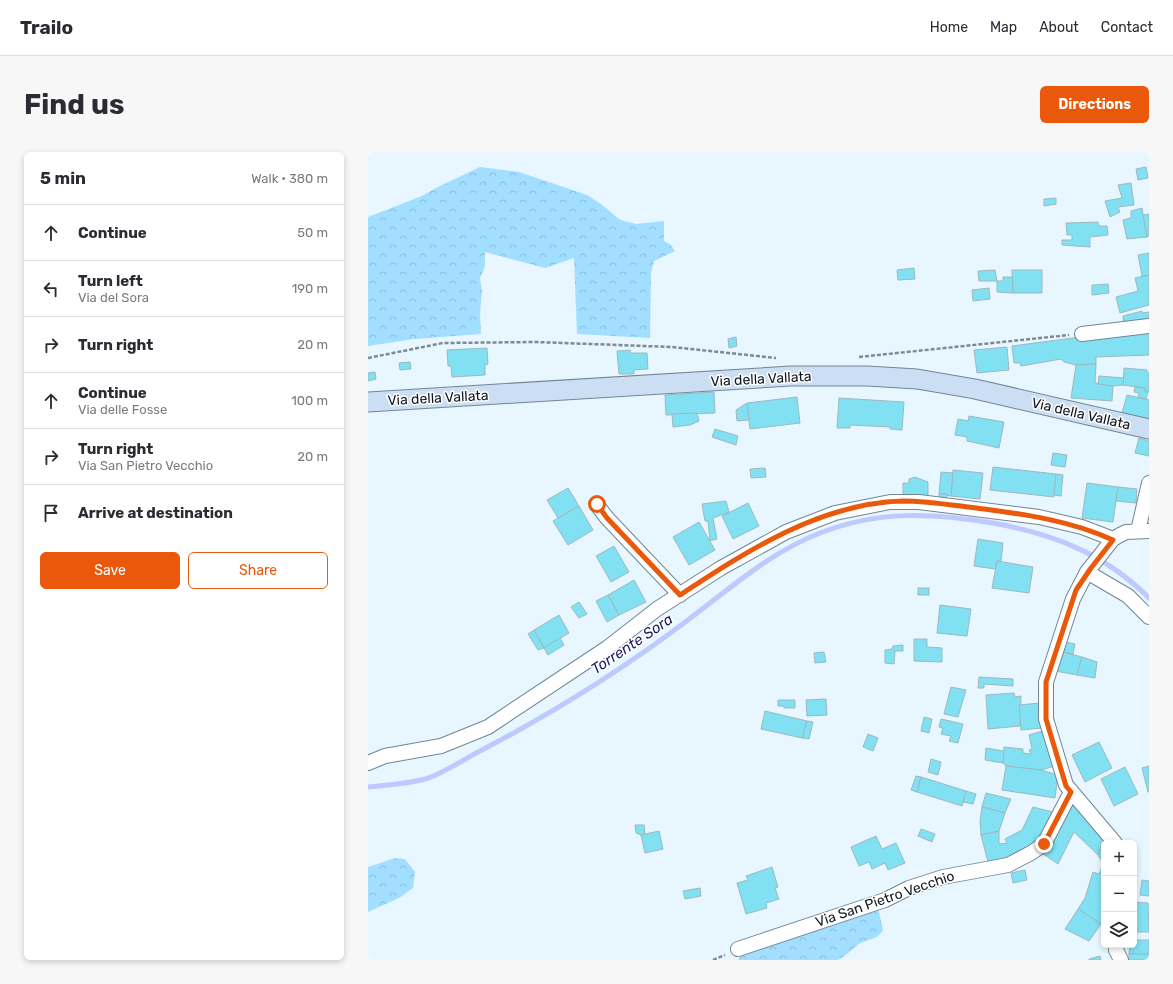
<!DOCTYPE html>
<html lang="en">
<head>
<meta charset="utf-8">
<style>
  :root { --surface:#fff; --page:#f7f7f7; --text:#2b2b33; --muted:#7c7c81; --line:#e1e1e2; --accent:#ea580c }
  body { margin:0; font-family:Rubik,sans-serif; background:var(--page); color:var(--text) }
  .controls { position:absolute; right:12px; bottom:12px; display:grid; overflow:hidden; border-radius:6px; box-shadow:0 2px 6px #0003 }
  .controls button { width:36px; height:36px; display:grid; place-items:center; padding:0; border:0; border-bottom:1px solid var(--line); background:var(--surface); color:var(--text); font:20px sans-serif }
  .stop { position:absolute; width:12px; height:12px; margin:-9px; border:3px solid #ea580c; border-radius:50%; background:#fff }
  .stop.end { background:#ea580c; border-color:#fff; box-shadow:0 1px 4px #0008 }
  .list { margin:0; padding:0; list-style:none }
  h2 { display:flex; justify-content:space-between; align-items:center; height:52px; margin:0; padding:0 16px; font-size:17px }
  h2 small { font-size:13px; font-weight:400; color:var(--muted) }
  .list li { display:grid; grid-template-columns:26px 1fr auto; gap:12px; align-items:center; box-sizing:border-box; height:56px; padding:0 16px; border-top:1px solid var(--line) }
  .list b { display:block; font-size:15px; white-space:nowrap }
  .list p { margin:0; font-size:13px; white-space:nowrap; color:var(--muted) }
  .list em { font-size:13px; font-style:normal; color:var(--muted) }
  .actions { display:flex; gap:8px; padding:12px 16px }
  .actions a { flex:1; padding:9px 0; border:1px solid var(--accent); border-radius:6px; text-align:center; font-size:14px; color:var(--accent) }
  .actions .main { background:var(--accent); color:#fff }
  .icon { flex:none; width:22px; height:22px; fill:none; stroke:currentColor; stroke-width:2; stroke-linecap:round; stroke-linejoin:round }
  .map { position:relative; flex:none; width:781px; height:808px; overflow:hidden; border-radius:6px }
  header { display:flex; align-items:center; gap:24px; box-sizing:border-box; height:56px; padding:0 20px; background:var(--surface); border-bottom:1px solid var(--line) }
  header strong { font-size:19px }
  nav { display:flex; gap:22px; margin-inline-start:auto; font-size:14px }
  .intro { display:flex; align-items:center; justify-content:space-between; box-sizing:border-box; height:96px; padding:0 24px }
  h1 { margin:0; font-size:28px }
  .button { padding:10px 18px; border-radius:6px; background:var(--accent); color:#fff; font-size:14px; font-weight:700 }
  main { display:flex; gap:24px; padding:0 24px }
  aside { flex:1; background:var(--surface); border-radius:6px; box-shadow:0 2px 6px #0003 }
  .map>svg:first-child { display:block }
  .forest { fill:url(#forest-crowns) }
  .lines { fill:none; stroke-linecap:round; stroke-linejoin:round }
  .stream { stroke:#bec9fe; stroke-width:5 }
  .building { fill:#81e0f2; stroke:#9db9bf }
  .street-casing { stroke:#718794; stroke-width:16 }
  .secondary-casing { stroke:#718794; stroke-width:21 }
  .path { stroke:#7e8a91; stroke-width:2.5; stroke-dasharray:4 2; stroke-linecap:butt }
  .street { stroke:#fff; stroke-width:14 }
  .secondary { stroke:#ccdef4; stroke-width:19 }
  .route { stroke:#ea580c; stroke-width:5 }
  .labels { text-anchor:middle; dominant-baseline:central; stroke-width:3; stroke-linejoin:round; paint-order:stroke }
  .street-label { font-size:14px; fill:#0f171c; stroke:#fff }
  .water-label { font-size:15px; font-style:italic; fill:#1e1c65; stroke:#fff }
</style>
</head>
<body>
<header>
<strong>Trailo</strong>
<nav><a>Home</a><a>Map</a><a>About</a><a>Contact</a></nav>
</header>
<div class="intro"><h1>Find us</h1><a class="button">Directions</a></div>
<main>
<aside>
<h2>5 min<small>Walk · 380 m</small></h2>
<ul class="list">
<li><svg class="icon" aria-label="ahead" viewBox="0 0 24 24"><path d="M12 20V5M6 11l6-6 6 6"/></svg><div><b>Continue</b></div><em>50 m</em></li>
<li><svg class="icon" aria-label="left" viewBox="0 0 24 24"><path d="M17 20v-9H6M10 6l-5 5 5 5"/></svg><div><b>Turn left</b><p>Via del Sora</p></div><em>190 m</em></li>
<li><svg class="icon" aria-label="right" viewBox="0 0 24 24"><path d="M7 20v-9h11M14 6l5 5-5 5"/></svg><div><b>Turn right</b></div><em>20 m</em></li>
<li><svg class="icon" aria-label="ahead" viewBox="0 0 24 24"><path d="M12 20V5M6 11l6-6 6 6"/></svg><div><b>Continue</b><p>Via delle Fosse</p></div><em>100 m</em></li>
<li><svg class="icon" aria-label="right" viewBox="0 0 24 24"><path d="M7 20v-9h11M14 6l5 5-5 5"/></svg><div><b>Turn right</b><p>Via San Pietro Vecchio</p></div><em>20 m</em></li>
<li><svg class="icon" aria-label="arrive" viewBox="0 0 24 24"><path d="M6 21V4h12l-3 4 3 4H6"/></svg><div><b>Arrive at destination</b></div></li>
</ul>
<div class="actions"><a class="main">Save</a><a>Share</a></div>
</aside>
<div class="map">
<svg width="781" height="808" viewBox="0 0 781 808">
  <defs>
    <pattern id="forest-crowns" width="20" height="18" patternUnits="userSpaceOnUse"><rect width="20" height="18" fill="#a2deff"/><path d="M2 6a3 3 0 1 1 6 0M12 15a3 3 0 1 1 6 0" fill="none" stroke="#8abeda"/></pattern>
  </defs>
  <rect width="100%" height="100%" fill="#e7f6ff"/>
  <!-- forest -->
  <g class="forest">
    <path d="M112,15L151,20L219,43L233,52L252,68L268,72L296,69V89L303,93L307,99L286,109L283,121L282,186L209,182L206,106L177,116L117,100V114L112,126L114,139L112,161L113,182L46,187L0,194V65L54,44L70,35Z"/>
    <path d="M27,706L37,707L47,720L45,736L31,746L0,760V715Z"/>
    <path d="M508,747L515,778C508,789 501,786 491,792C484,797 478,804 470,808H370L381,791Z"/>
  </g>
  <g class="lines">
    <!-- stream -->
    <path class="stream" d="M0,635C18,633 39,632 57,627C73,623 96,607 112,599C183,562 252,519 316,471C359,439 402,400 452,381C511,358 564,361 625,371C686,382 737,402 781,446"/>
  </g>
  <!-- building -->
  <g class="building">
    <path d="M778,15L780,26L770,28L768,17Z"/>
    <path d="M763,31L766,53L750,55L752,60L742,65L737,49L754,46L750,33Z"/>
    <path d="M688,46V52L676,54V47Z"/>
    <path d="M774,56L779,85L759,87L755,68L763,66V59Z"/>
    <path d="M781,62V84L779,85L775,63Z"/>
    <path d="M730,70L731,74H739L740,83L722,85V95L694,93V88H704V83H699L698,71Z"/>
    <path d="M781,101V123L774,124L770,103Z"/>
    <path d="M546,116L547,127L530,128L529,118Z"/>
    <path d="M627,118L629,129H611L610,119Z"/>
    <path d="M644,118H674V141H645Z"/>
    <path d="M781,123V153L752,161L748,145L770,139L767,126Z"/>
    <path d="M635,125H644L645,141L629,140V129H635Z"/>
    <path d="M740,132L741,141L724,143V133Z"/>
    <path d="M621,136L622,147L605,149L604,138Z"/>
    <path d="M774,159V161L781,160V168L756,173L755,164Z"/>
    <path d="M781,176V203L728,205V212L708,213L696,210L693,207L653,214L652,211H646L644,194Z"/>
    <path d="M368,185L369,194L361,196L360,187Z"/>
    <path d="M639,195L641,218L609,221L606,198Z"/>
    <path d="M119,196L120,212L117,213V223L84,225L83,214H80L79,198Z"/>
    <path d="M262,198L263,201H279L280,217L266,218V222H251L249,199Z"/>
    <path d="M42,210L43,217L32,218L31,211Z"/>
    <path d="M728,212L727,231L745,234L744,249L703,246L708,213Z"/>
    <path d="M756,216L779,218V220L781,221V240L777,239V236L755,233Z"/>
    <path d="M7,220L8,227L0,229V221Z"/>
    <path d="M731,224L756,226L755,233L745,234L730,232Z"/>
    <path d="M767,235L777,236V239L780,240L778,247L770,245L771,241L766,240Z"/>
    <path d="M346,240L347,261L298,263L297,243Z"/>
    <path d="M759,243L781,248V267L754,261Z"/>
    <path d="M429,245L432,271L382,277L379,251Z"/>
    <path d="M471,246L536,250L534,278L522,277V275L482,273V276H469Z"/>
    <path d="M379,251L381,268L369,269L368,258Z"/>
    <path d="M329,261L331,269L322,273L305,275L304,262Z"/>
    <path d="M601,264L636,270L631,296L599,289V285L587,283L590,267L600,269Z"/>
    <path d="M347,277L370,284L368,293L344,285Z"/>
    <path d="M771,286L781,289V304L767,301Z"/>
    <path d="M685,301L699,303L697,315L683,313Z"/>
    <path d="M625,315L688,322L686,345L622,338Z"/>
    <path d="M397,316L398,325L383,326L382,317Z"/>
    <path d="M585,318L615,321L612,347L583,344Z"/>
    <path d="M573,320L585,321L583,344L571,342Z"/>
    <path d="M688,322L695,323L693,344L686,343Z"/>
    <path d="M547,325L560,330V344L535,343V331H541V327Z"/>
    <path d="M719,331L750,335L745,370L714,366Z"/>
    <path d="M750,335L769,337L768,351L748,349Z"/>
    <path d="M200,336L211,354L190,366L179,348Z"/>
    <path d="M571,342H579L578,350L571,349Z"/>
    <path d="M358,349L361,360L345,366L349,387L342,389L340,369H337L334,352Z"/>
    <path d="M380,351L391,374L365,387L354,364Z"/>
    <path d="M211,354L225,378L200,393L185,369Z"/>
    <path d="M331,370L347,398L321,413L305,385Z"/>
    <path d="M610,387L635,391L633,410L629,409L627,417L606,414Z"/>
    <path d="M246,394L261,420L243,430L228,404Z"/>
    <path d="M629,409L665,415L661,441L624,436Z"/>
    <path d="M266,428L278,450L251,463L240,443Z"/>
    <rect x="550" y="436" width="11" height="7"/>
    <path d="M240,443L251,463L239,470L228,449Z"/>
    <path d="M211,450L219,462L211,466L203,455Z"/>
    <path d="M572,453L603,457L599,484L569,481Z"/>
    <path d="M191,463L201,481L176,496L166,478Z"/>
    <path d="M166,478L176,496L170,498L160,482Z"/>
    <path d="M192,486L196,493L180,503L176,496Z"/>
    <path d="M546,487H559V495L574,496V510L546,509Z"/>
    <path d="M693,489L707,492L705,502L691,499Z"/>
    <path d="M535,493V499H527L526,512L517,511V498L524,497L525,494Z"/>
    <path d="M691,499L714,505L709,523L687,519Z"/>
    <path d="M456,500L458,510L447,511L446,501Z"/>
    <path d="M714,505L729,510L727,526L709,523Z"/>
    <path d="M611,525L645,527V534L616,532V536H610Z"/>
    <path d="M583,535L598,538L590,565L576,562Z"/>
    <path d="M646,541L647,545L653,544L652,574L620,577L618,543Z"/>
    <path d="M458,547L459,563L439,564L438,548Z"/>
    <path d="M410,548H427V556H416V554H410Z"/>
    <path d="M672,551L674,576L653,578L651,553Z"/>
    <path d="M397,559L439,569L434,586L393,577Z"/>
    <path d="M556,565L564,567L561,581L553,579Z"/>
    <path d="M573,567L595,572L590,591L581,589L583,584L573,582L575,576L571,575Z"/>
    <path d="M439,569L445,570L441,587L434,586Z"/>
    <path d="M678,578L687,614L673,618L638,614L635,611L636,595L655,597V601L663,602L661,598L664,597L661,583Z"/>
    <path d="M500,582L510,586L505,599L495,595Z"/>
    <path d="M731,590L744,616L717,630L704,603Z"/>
    <path d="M618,596L636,599L635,611L617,608Z"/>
    <path d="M563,607L573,610L570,623L560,620Z"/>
    <path d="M638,614L673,618L690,623L687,646L634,638Z"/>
    <path d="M781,614V640H780L774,616Z"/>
    <path d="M757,615L770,642L746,654L733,627Z"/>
    <path d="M548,624L553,625L549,640L543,638Z"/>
    <path d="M553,625L598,639L594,654L549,640Z"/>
    <path d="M598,639L608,642L605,652L595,650Z"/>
    <path d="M618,641L643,647L637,661L614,655Z"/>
    <path d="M705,645L737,683L730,703L706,680L690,712L674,701Z"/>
    <path d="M614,655L637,661L631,679L613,683L612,669Z"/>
    <path d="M665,655L689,661L669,692L632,709L620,710L613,683L631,679V692L639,691L637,687L654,678Z"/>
    <path d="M267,673H276L277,682L273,683L268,681Z"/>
    <path d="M553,677L567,682L564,690L550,684Z"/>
    <path d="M291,679L295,697L277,701L273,683Z"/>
    <path d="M737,683L743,691H736V713L730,703Z"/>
    <path d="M508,684L514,697L528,691L537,711L520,718L517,711L504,717L501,710L491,714L483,695Z"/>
    <path d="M735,713L736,768L733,772L710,757L717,746L725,720L731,722Z"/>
    <path d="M404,715L410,735L407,736L411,747L398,751L399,756L378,762L369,731L380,728L378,724Z"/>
    <path d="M657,718L659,728L645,731L643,721Z"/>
    <path d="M774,728L781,729V744L772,743Z"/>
    <path d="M332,736L333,744L317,747L315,739Z"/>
    <path d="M766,750L780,751L781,780H766Z"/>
    <path d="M710,757L733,772L721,789L697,777Z"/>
    <path d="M766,788H781V802H761L762,793H766Z"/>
    <rect x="761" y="802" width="20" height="6"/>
    <path d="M732,804L733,808H721V807Z"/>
  </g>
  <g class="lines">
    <!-- street casing -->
    <g class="street-casing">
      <g id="street">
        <path d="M714,182L781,174"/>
        <path d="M229,353L239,366L312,443"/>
        <path d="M770,379L781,331"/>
        <path d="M719,420L760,444L781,465"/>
        <path d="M0,611L17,604L73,594L120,575L239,496L289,457L353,416L418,380L467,361L522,350H551L671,365L714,375L745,387"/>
        <path d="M747,691L698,633L678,567V530L705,447L719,420L745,387L752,383L758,380L781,379"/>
        <path d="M749,793L748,798L753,808"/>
        <path d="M370,797L517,748L541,736L575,725L640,713L663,701L676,692L703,640"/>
      </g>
    </g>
    <!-- secondary casing -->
    <g class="secondary-casing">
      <path id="secondary" d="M0,250L423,224H499L549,227L607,237L781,277"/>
    </g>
    <!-- path -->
    <g class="path">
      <path d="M491,205L701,183"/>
      <path d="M0,206L75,191L168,190L304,195L408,206"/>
      <path d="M345,808L357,803"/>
    </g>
    <!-- street -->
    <use href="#street" class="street"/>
    <!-- secondary -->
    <use href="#secondary" class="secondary"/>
  </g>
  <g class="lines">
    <!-- route -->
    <path class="route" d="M229,352L239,366L312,443C379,399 452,351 535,349C562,349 589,354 616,357C661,363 703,369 745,388L723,416L708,438L678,530V567L698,634L703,640L676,692"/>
  </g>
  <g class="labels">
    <!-- street labels -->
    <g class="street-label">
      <text transform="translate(393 227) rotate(-3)">Via della Vallata</text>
      <text transform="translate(70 246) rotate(-3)">Via della Vallata</text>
      <text transform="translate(713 262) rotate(13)">Via della Vallata</text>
      <text transform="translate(517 747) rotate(-19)">Via San Pietro Vecchio</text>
    </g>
    <!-- water labels -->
    <g class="water-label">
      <text transform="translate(264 492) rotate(-34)">Torrente Sora</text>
    </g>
  </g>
</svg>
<div class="controls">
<button>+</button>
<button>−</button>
<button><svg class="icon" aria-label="layers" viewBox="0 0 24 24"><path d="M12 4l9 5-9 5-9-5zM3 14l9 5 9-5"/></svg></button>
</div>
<div class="stop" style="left:229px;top:352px"></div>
<div class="stop end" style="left:676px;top:692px"></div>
</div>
</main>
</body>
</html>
